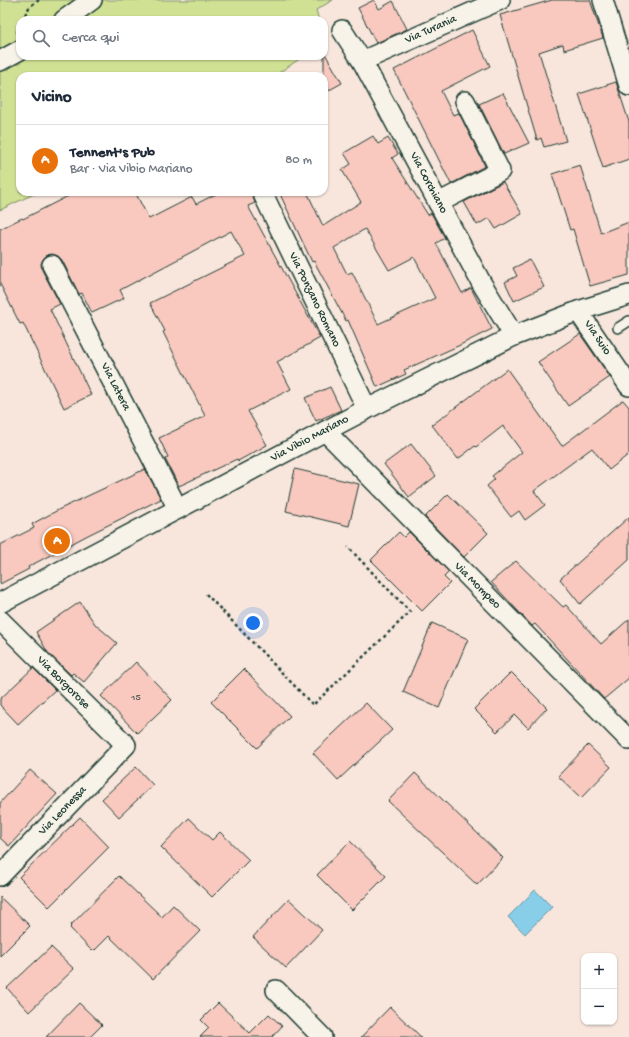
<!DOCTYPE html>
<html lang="it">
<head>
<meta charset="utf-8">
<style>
  :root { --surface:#fff; --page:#f6f6f7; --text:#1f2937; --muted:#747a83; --line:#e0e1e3; --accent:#1f3d34 }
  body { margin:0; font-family:"Gochi Hand",sans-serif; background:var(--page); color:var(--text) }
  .controls { position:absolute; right:12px; bottom:12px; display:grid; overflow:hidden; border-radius:8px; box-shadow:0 1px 3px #0004 }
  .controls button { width:36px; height:36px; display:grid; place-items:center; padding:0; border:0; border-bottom:1px solid var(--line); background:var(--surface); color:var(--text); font:20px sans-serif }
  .you { position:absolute; left:253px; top:623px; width:14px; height:14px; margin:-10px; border:3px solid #fff; border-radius:50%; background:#1a73e8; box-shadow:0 0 0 6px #1a73e833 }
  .badge { display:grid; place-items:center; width:26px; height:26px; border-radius:50%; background:var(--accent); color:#fff; font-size:13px; font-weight:700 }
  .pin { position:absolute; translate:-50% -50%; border:2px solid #fff; box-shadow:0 1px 4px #0006 }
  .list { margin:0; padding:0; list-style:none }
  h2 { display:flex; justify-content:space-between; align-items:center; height:52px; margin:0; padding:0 16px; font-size:17px }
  h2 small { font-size:13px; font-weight:400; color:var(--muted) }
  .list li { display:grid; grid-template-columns:26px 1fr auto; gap:12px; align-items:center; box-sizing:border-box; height:72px; padding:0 16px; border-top:1px solid var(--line) }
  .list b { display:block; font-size:15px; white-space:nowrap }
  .list p { margin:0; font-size:13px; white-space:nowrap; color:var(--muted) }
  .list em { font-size:13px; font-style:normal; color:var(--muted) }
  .icon { flex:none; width:22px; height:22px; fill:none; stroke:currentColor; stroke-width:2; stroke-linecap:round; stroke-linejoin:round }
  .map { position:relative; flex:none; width:629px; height:1037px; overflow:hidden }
  .search { position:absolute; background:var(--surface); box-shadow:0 1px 3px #0004; left:16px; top:16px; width:312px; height:44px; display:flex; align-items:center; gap:10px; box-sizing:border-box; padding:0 14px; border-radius:12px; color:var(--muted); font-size:15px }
  .panel { position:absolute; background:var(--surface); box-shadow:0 1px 3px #0004; left:16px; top:72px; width:312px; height:124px; border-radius:12px }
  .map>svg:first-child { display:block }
  .green { fill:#d1e194; stroke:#788f64 }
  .water { fill:#88cee9; stroke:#5e94a1 }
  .building { fill:#f9c9bf; stroke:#1f3d34; fill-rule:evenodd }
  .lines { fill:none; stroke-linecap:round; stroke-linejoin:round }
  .service-casing { stroke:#1f3d34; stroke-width:12 }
  .minor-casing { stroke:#1f3d34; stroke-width:22 }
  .path { stroke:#1f3d34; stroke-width:2.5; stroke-dasharray:3 3; stroke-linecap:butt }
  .service { stroke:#f7f3e8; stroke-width:9 }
  .minor { stroke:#f7f3e8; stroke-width:19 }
  .labels { text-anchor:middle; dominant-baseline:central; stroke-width:3.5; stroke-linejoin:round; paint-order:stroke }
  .number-label { font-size:10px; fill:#566057 }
  .street-label { font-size:12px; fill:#1f3d34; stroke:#f7f3e8 }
</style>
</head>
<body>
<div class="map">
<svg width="629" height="1037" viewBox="0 0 629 1037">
  <rect width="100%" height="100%" fill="#f8e6dc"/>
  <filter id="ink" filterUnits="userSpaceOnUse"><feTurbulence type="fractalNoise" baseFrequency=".025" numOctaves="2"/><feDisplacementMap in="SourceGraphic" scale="8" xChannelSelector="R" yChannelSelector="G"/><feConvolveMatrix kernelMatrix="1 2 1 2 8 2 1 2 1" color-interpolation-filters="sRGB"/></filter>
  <g filter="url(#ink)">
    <!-- green -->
    <path class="green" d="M0,0H333L316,10L319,20H20V56H304L274,76H20V192H38L0,210Z"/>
    <!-- water -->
    <path class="water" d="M535,890L552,907L525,934L508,917Z"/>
    <!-- building -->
    <g class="building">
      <path d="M374,0L379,9L393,1L407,29L376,43L358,8Z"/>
      <path d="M552,0H590L603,38L564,50L563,44L539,52L566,141L544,147L541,138L537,140L500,15Z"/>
      <path d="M472,30L490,66L441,91L453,115L459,113L485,166L451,184L394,70Z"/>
      <path d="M324,52L342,83L324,93Z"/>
      <path d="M616,82L629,122V159L603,168L579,94Z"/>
      <path d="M503,93L529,143L504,154L479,104Z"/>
      <path d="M373,136L378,144L388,138L398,154L392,158L428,215L431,213L445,238L436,243L462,293L471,288L492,329L458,346L404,370L406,374L377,387L348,320L346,321L314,261L312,262L279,192H307L323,226L361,202L342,170L351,164L344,153ZM365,229L389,270L414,257L435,298L378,324L352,272L347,274L334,248Z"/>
      <path d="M580,165L601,233L629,222V275L590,286L573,229L570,230L552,174Z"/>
      <path d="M503,182L522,214L496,229L489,218L477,225L464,202Z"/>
      <path d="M76,192H135L149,219L192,197L196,204L220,192H251L255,203L248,206L320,338L277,362L291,389L248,411L267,445L238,461L237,459L179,486L165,459L168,457L159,438L205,416L163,332L165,331L150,303L245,256L231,231L120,290L124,298L92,313L82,293L79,294L62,260L58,256L52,254L47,255L43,259L41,264L42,270L60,304L50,309L91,395L64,408L23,323L20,324L0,284V229L22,218L23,219Z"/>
      <path d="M530,260L544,287L514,301L505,282L517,276L513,268Z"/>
      <path d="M580,334L610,377L568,406L538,362Z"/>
      <path d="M507,369L562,446L623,400L629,407V454L609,470L592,448L534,491L545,505L525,520L519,511L511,517L487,486L495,479L492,476L522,452L506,430H505L503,426L476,447L475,446L458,459L432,425Z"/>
      <path d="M330,387L341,410L316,421L305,398Z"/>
      <path d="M411,444L436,476L409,497L384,464Z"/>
      <path d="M145,469L161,499L88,535L28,567L29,569L0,584V545L34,528L32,524L60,509Z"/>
      <path d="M295,469L359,484L349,526L286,511Z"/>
      <path d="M448,494L488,533L464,557L425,517Z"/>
      <path d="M629,517V560L580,604L560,579Z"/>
      <path d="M399,532L404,537L409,532L449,572L444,577L450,583L422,611L371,560Z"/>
      <path d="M516,561L563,607L566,605L601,644L629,619V678L604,699L535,624L532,626L491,582Z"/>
      <path d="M80,602L95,624L117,643L84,682L73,673L71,675L48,653L36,632Z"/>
      <path d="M432,623L468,639L439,708L403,692Z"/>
      <path d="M136,662L172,700L137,733L101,696Z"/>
      <path d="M33,668L55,690L18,724L0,705V699Z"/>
      <path d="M244,669L290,716L257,748L211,702Z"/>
      <path d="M511,672L547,708L528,728L515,715L497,732L474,709Z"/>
      <path d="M366,703L392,730L338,780L313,753Z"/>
      <path d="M588,745L611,767L581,798L558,776Z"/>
      <path d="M136,767L153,785L119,817L102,799Z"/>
      <path d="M30,770L57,794L9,846L0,838V803Z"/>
      <path d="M415,773L503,858L477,885L388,801Z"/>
      <path d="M80,817L109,847L49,907L19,877Z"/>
      <path d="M189,818L212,840L220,832L249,860L212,897L161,847Z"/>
      <path d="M350,841L386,876L352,910L317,875Z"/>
      <path d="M119,876L162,917L173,905L200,931L153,979L109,936L95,950L94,949L92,951L70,928L71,927L70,926Z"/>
      <path d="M0,897L30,926L0,956Z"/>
      <path d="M289,899L322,930L286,968L253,937Z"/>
      <path d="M51,947L74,969L29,1012L7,988Z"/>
      <path d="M79,1003L102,1025L90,1037H46Z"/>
      <path d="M218,1003L250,1033L269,1014L282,1026L272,1037H200L209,1028L201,1020Z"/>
      <path d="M390,1007L421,1037H361Z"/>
    </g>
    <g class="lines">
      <!-- service casing -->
      <g class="service-casing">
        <path id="service" d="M618,328L629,321"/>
      </g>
      <!-- minor casing -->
      <g class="minor-casing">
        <g id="minor">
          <path d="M603,0L629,86"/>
          <path d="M64,20L92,0"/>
          <path d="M342,30L362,61L482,284L514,336"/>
          <path d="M0,61L20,50"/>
          <path d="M362,61L500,0"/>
          <path d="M262,192L367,409"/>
          <path d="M438,203L500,171L465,101"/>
          <path d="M52,265L178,509"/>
          <path d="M578,311L629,386"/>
          <path d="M325,431L629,740"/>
          <path d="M0,603L367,409L514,336L578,311L629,295"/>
          <path d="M0,620L126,745L0,876"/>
          <path d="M276,990L322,1037"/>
        </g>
      </g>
      <!-- path -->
      <g class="path">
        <path d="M22,20L30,6L39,0"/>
        <path d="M17,33L20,24"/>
        <path d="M206,594L313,705L410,612L348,547"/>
      </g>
      <!-- service -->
      <use href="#service" class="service"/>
      <!-- minor -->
      <use href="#minor" class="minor"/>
    </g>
  </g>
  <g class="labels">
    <!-- number labels -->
    <g class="number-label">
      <text x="136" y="698">15</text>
    </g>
    <!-- street labels -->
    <g class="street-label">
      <text transform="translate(431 30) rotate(-24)">Via Turania</text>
      <text transform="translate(428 183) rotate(62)">Via Corchiano</text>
      <text transform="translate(314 300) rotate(64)">Via Ponzano Romano</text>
      <text transform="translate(597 338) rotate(56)">Via Suio</text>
      <text transform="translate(115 387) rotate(63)">Via Latera</text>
      <text transform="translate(310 439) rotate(-28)">Via Vibio Mariano</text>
      <text transform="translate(477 586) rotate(45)">Via Mompeo</text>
      <text transform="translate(63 683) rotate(45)">Via Borgorose</text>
      <text transform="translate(63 811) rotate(-46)">Via Leonessa</text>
    </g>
  </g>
</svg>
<div class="controls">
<button>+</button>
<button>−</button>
</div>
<div class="you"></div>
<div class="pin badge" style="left:57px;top:541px;background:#e8710a">A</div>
<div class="search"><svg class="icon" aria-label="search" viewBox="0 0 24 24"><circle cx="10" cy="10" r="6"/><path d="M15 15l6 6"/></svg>Cerca qui</div>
<section class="panel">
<h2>Vicino<small></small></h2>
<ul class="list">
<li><span class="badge" style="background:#e8710a">A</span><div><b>Tennent's Pub</b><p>Bar · Via Vibio Mariano</p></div><em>80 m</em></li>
</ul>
</section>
</div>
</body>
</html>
